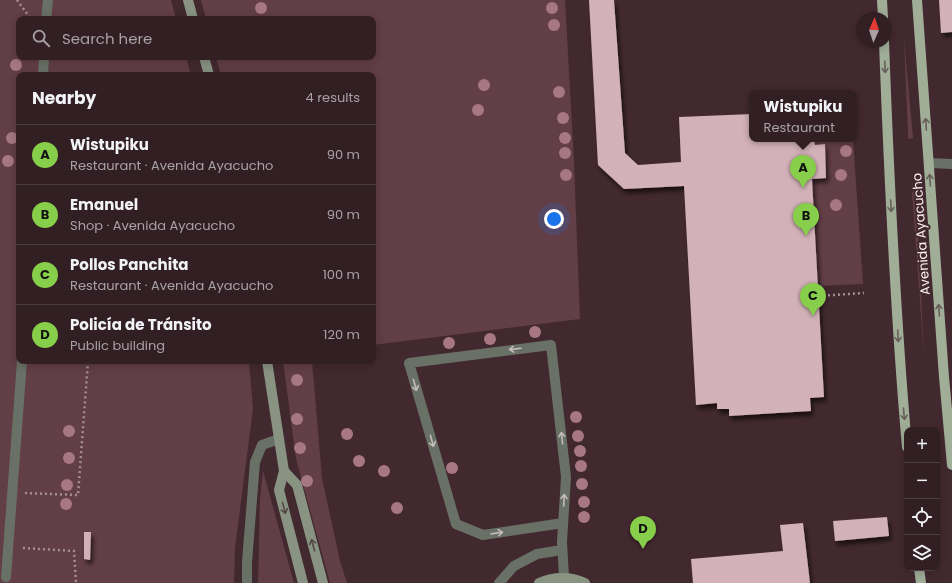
<!DOCTYPE html>
<html lang="en">
<head>
<meta charset="utf-8">
<style>
  :root { --surface:#321f23; --page:#3d2c30; --text:#f1f3f6; --muted:#a8a2a6; --line:#4d3d41; --accent:#87cf4a }
  body { margin:0; font-family:Poppins,sans-serif; background:var(--page); color:var(--text) }
  .controls { position:absolute; right:12px; bottom:12px; display:grid; overflow:hidden; border-radius:8px; box-shadow:0 2px 10px #0003 }
  .controls button { width:36px; height:36px; display:grid; place-items:center; padding:0; border:0; border-bottom:1px solid var(--line); background:var(--surface); color:var(--text); font:20px sans-serif }
  .compass { position:absolute; left:856px; top:12px; width:36px; height:36px; border-radius:50%; background:var(--surface); box-shadow:0 2px 10px #0003; rotate:3deg }
  .you { position:absolute; left:554px; top:219px; width:14px; height:14px; margin:-10px; border:3px solid #fff; border-radius:50%; background:#1a73e8; box-shadow:0 0 0 6px #1a73e833 }
  .badge { display:grid; place-items:center; width:26px; height:26px; border-radius:50%; background:var(--accent); color:#111; font-size:13px; font-weight:700 }
  .pin { position:absolute; translate:-50% -33px; filter:drop-shadow(0 1px 2px #0008) }
  .pin::after { content:''; position:absolute; top:21px; width:14px; height:12px; background:inherit; clip-path:polygon(0 0,100% 0,50% 100%) }
  .popup { position:absolute; left:749px; top:90px; width:108px; height:52px; box-sizing:border-box; display:grid; place-content:center; border-radius:8px; background:var(--surface); filter:drop-shadow(0 1px 3px #0005); font-size:13px; white-space:nowrap; color:var(--muted) }
  .popup b { font-size:15px; color:var(--text) }
  .popup::after { content:''; position:absolute; left:50%; top:100%; margin-left:-8px; border:8px solid transparent; border-top-color:var(--surface) }
  .list { margin:0; padding:0; list-style:none }
  h2 { display:flex; justify-content:space-between; align-items:center; height:52px; margin:0; padding:0 16px; font-size:17px }
  h2 small { font-size:13px; font-weight:400; color:var(--muted) }
  .list li { display:grid; grid-template-columns:26px 1fr auto; gap:12px; align-items:center; box-sizing:border-box; height:60px; padding:0 16px; border-top:1px solid var(--line) }
  .list b { display:block; font-size:15px; white-space:nowrap }
  .list p { margin:0; font-size:13px; white-space:nowrap; color:var(--muted) }
  .list em { font-size:13px; font-style:normal; color:var(--muted) }
  .icon { flex:none; width:22px; height:22px; fill:none; stroke:currentColor; stroke-width:2; stroke-linecap:round; stroke-linejoin:round }
  .map { position:relative; flex:none; width:952px; height:583px; overflow:hidden }
  .search { position:absolute; background:var(--surface); box-shadow:0 2px 10px #0003; left:16px; top:16px; width:360px; height:44px; display:flex; align-items:center; gap:10px; box-sizing:border-box; padding:0 14px; border-radius:8px; color:var(--muted); font-size:15px }
  .panel { position:absolute; background:var(--surface); box-shadow:0 2px 10px #0003; left:16px; top:72px; width:360px; height:292px; border-radius:8px }
  .map>svg:first-child { display:block }
  .green { fill:#623e47 }
  .building { fill:#d2b1b8; filter:url(#shadow) }
  .lines { fill:none; stroke-linecap:round; stroke-linejoin:round }
  .path { stroke:#a39094; stroke-width:2.5; stroke-dasharray:2 3; stroke-linecap:butt }
  .lane { stroke:#697065; stroke-width:10 }
  .street { stroke:#697065; stroke-width:10 }
  .secondary { stroke:#889382; stroke-width:10 }
  .primary { stroke:#a0ae98; stroke-width:10 }
  .tree { fill:#a77883 }
  .oneway { stroke:#685e59 }
  .oneway2 { stroke:#c2bcba }
  .oneway3 { stroke:#574948 }
  .labels { text-anchor:middle; dominant-baseline:central; stroke-width:4; stroke-linejoin:round; paint-order:stroke }
  .street-label { font-size:13px; fill:#fdeff2; stroke:#42292f }
</style>
</head>
<body>
<div class="map">
<svg width="952" height="583" viewBox="0 0 952 583">
  <defs>
    <filter id="shadow"><feDropShadow dx="2.5" dy="4.5" stdDeviation="2" flood-color="#0009"/></filter>
  </defs>
  <rect width="100%" height="100%" fill="#42292f"/>
  <!-- green -->
  <g class="green">
    <path d="M0,0H171L176,19H19V57H186L191,75H19V361H249L253,409L235,548L234,583H0Z"/>
    <path d="M201,0H565L574,162L580,319L373,345V75H221L216,57H373V19H206Z"/>
    <path d="M904,39L913,138L908,139V134Z"/>
    <path d="M814,139H853L863,284L818,286L812,179L826,177L825,145H815Z"/>
    <path d="M916,191L924,356L912,192Z"/>
    <path d="M283,361H312L322,478L340,561L347,583H330L296,459Z"/>
    <path d="M263,471L294,583H258L260,499Z"/>
  </g>
  <!-- building -->
  <g class="building">
    <path d="M589,0H614L625,153L638,165L681,162L679,117L752,114V139H814L815,145L825,144L826,178L812,179L824,397L810,398L811,411L729,416V409H717V403L696,405L684,186L624,189L598,165Z"/>
    <path d="M939,0H952V32L941,33Z"/>
    <path d="M887,517L889,536L835,541L833,521Z"/>
    <path d="M803,523L810,583H693L691,559L783,551L780,525Z"/>
    <path d="M84,532H91L90,560L84,559Z"/>
  </g>
  <g class="lines">
    <!-- path -->
    <g class="path">
      <path d="M17,0L31,19"/>
      <path d="M814,139H822"/>
      <path d="M818,296L864,293"/>
      <path d="M25,493L78,495L88,361"/>
      <path d="M23,548L74,551L76,583"/>
    </g>
    <!-- lane -->
    <g class="lane">
      <path d="M563,523L483,535L456,524L409,363L551,345L566,477L562,542L564,577"/>
      <path d="M499,583L514,566L537,554L562,550"/>
    </g>
    <!-- street -->
    <g class="street">
      <path d="M46,19L48,0"/>
      <path d="M43,75L44,57"/>
      <path d="M929,163L952,164"/>
      <path d="M6,577L22,361"/>
      <path d="M247,583V562L255,462L262,445L279,439"/>
    </g>
    <!-- secondary -->
    <g class="secondary">
      <path d="M188,0L193,19"/>
      <path d="M204,57L209,75"/>
      <path d="M267,361L284,471L279,490L303,583"/>
      <path d="M284,471L297,485L323,583"/>
      <path d="M539,583C555,576 569,576 585,583"/>
    </g>
    <!-- primary -->
    <g class="primary">
      <path d="M882,0L883,18"/>
      <path d="M917,0L944,377L952,465"/>
      <path d="M884,42C889,177 895,312 907,447"/>
      <path d="M919,568L921,583"/>
    </g>
  </g>
  <!-- trees -->
  <g class="tree">
    <circle cx="261" cy="8" r="6"/>
    <circle cx="552" cy="8" r="6"/>
    <circle cx="554" cy="25" r="6"/>
    <circle cx="16" cy="65" r="6"/>
    <circle cx="484" cy="85" r="6"/>
    <circle cx="559" cy="92" r="6"/>
    <circle cx="478" cy="110" r="6"/>
    <circle cx="563" cy="118" r="6"/>
    <circle cx="12" cy="138" r="6"/>
    <circle cx="565" cy="138" r="6"/>
    <circle cx="846" cy="151" r="6"/>
    <circle cx="565" cy="153" r="6"/>
    <circle cx="8" cy="161" r="6"/>
    <circle cx="566" cy="175" r="6"/>
    <circle cx="841" cy="175" r="6"/>
    <circle cx="836" cy="205" r="6"/>
    <circle cx="535" cy="332" r="6"/>
    <circle cx="490" cy="339" r="6"/>
    <circle cx="449" cy="343" r="6"/>
    <circle cx="297" cy="380" r="6"/>
    <circle cx="576" cy="417" r="6"/>
    <circle cx="297" cy="419" r="6"/>
    <circle cx="69" cy="431" r="6"/>
    <circle cx="347" cy="434" r="6"/>
    <circle cx="578" cy="436" r="6"/>
    <circle cx="300" cy="448" r="6"/>
    <circle cx="580" cy="451" r="6"/>
    <circle cx="69" cy="458" r="6"/>
    <circle cx="359" cy="461" r="6"/>
    <circle cx="581" cy="466" r="6"/>
    <circle cx="452" cy="468" r="6"/>
    <circle cx="384" cy="471" r="6"/>
    <circle cx="307" cy="481" r="6"/>
    <circle cx="582" cy="484" r="6"/>
    <circle cx="67" cy="485" r="6"/>
    <circle cx="584" cy="502" r="6"/>
    <circle cx="66" cy="504" r="6"/>
    <circle cx="397" cy="508" r="6"/>
    <circle cx="584" cy="517" r="6"/>
  </g>
  <!-- one-way arrows -->
  <defs><path id="oneway-shaft" d="M-6 0H5M1.5-3L5.5 0L1.5 3" fill="none" stroke-width="1.6" stroke-linecap="round" stroke-linejoin="round"/></defs>
  <g class="oneway">
    <use href="#oneway-shaft" transform="translate(885 67) rotate(88)"/>
    <use href="#oneway-shaft" transform="translate(926 124) rotate(-94)"/>
    <use href="#oneway-shaft" transform="translate(930 180) rotate(-94)"/>
    <use href="#oneway-shaft" transform="translate(891 206) rotate(87)"/>
    <use href="#oneway-shaft" transform="translate(939 310) rotate(-94)"/>
    <use href="#oneway-shaft" transform="translate(898 336) rotate(87)"/>
    <use href="#oneway-shaft" transform="translate(904 414) rotate(85)"/>
  </g>
  <g class="oneway2">
    <use href="#oneway-shaft" transform="translate(515 349) rotate(173)"/>
    <use href="#oneway-shaft" transform="translate(415 385) rotate(74)"/>
    <use href="#oneway-shaft" transform="translate(562 438) rotate(-96)"/>
    <use href="#oneway-shaft" transform="translate(432 441) rotate(74)"/>
    <use href="#oneway-shaft" transform="translate(564 500) rotate(-87)"/>
    <use href="#oneway-shaft" transform="translate(497 533) rotate(-8)"/>
  </g>
  <g class="oneway3">
    <use href="#oneway-shaft" transform="translate(284 508) rotate(75)"/>
    <use href="#oneway-shaft" transform="translate(313 545) rotate(-105)"/>
  </g>
  <g class="labels">
    <!-- street labels -->
    <g class="street-label">
      <text transform="translate(921 234) rotate(-94)">Avenida Ayacucho</text>
    </g>
  </g>
</svg>
<div class="controls">
<button>+</button>
<button>−</button>
<button><svg class="icon" aria-label="locate" viewBox="0 0 24 24"><circle cx="12" cy="12" r="6"/><path d="M12 2v4M12 18v4M2 12h4M18 12h4"/></svg></button>
<button><svg class="icon" aria-label="layers" viewBox="0 0 24 24"><path d="M12 4l9 5-9 5-9-5zM3 14l9 5 9-5"/></svg></button>
</div>
<svg class="compass" viewBox="-18 -18 36 36"><path d="M0-13l5 13h-10z" fill="#e53935"/><path d="M0 13l5-13h-10z" fill="#a8a2a6"/></svg>
<div class="you"></div>
<div class="pin badge" style="left:803px;top:188px">A</div>
<div class="popup"><b>Wistupiku</b>Restaurant</div>
<div class="pin badge" style="left:806px;top:236px">B</div>
<div class="pin badge" style="left:813px;top:316px">C</div>
<div class="pin badge" style="left:643px;top:549px">D</div>
<div class="search"><svg class="icon" aria-label="search" viewBox="0 0 24 24"><circle cx="10" cy="10" r="6"/><path d="M15 15l6 6"/></svg>Search here</div>
<section class="panel">
<h2>Nearby<small>4 results</small></h2>
<ul class="list">
<li><span class="badge">A</span><div><b>Wistupiku</b><p>Restaurant · Avenida Ayacucho</p></div><em>90 m</em></li>
<li><span class="badge">B</span><div><b>Emanuel</b><p>Shop · Avenida Ayacucho</p></div><em>90 m</em></li>
<li><span class="badge">C</span><div><b>Pollos Panchita</b><p>Restaurant · Avenida Ayacucho</p></div><em>100 m</em></li>
<li><span class="badge">D</span><div><b>Policía de Tránsito</b><p>Public building</p></div><em>120 m</em></li>
</ul>
</section>
</div>
</body>
</html>
